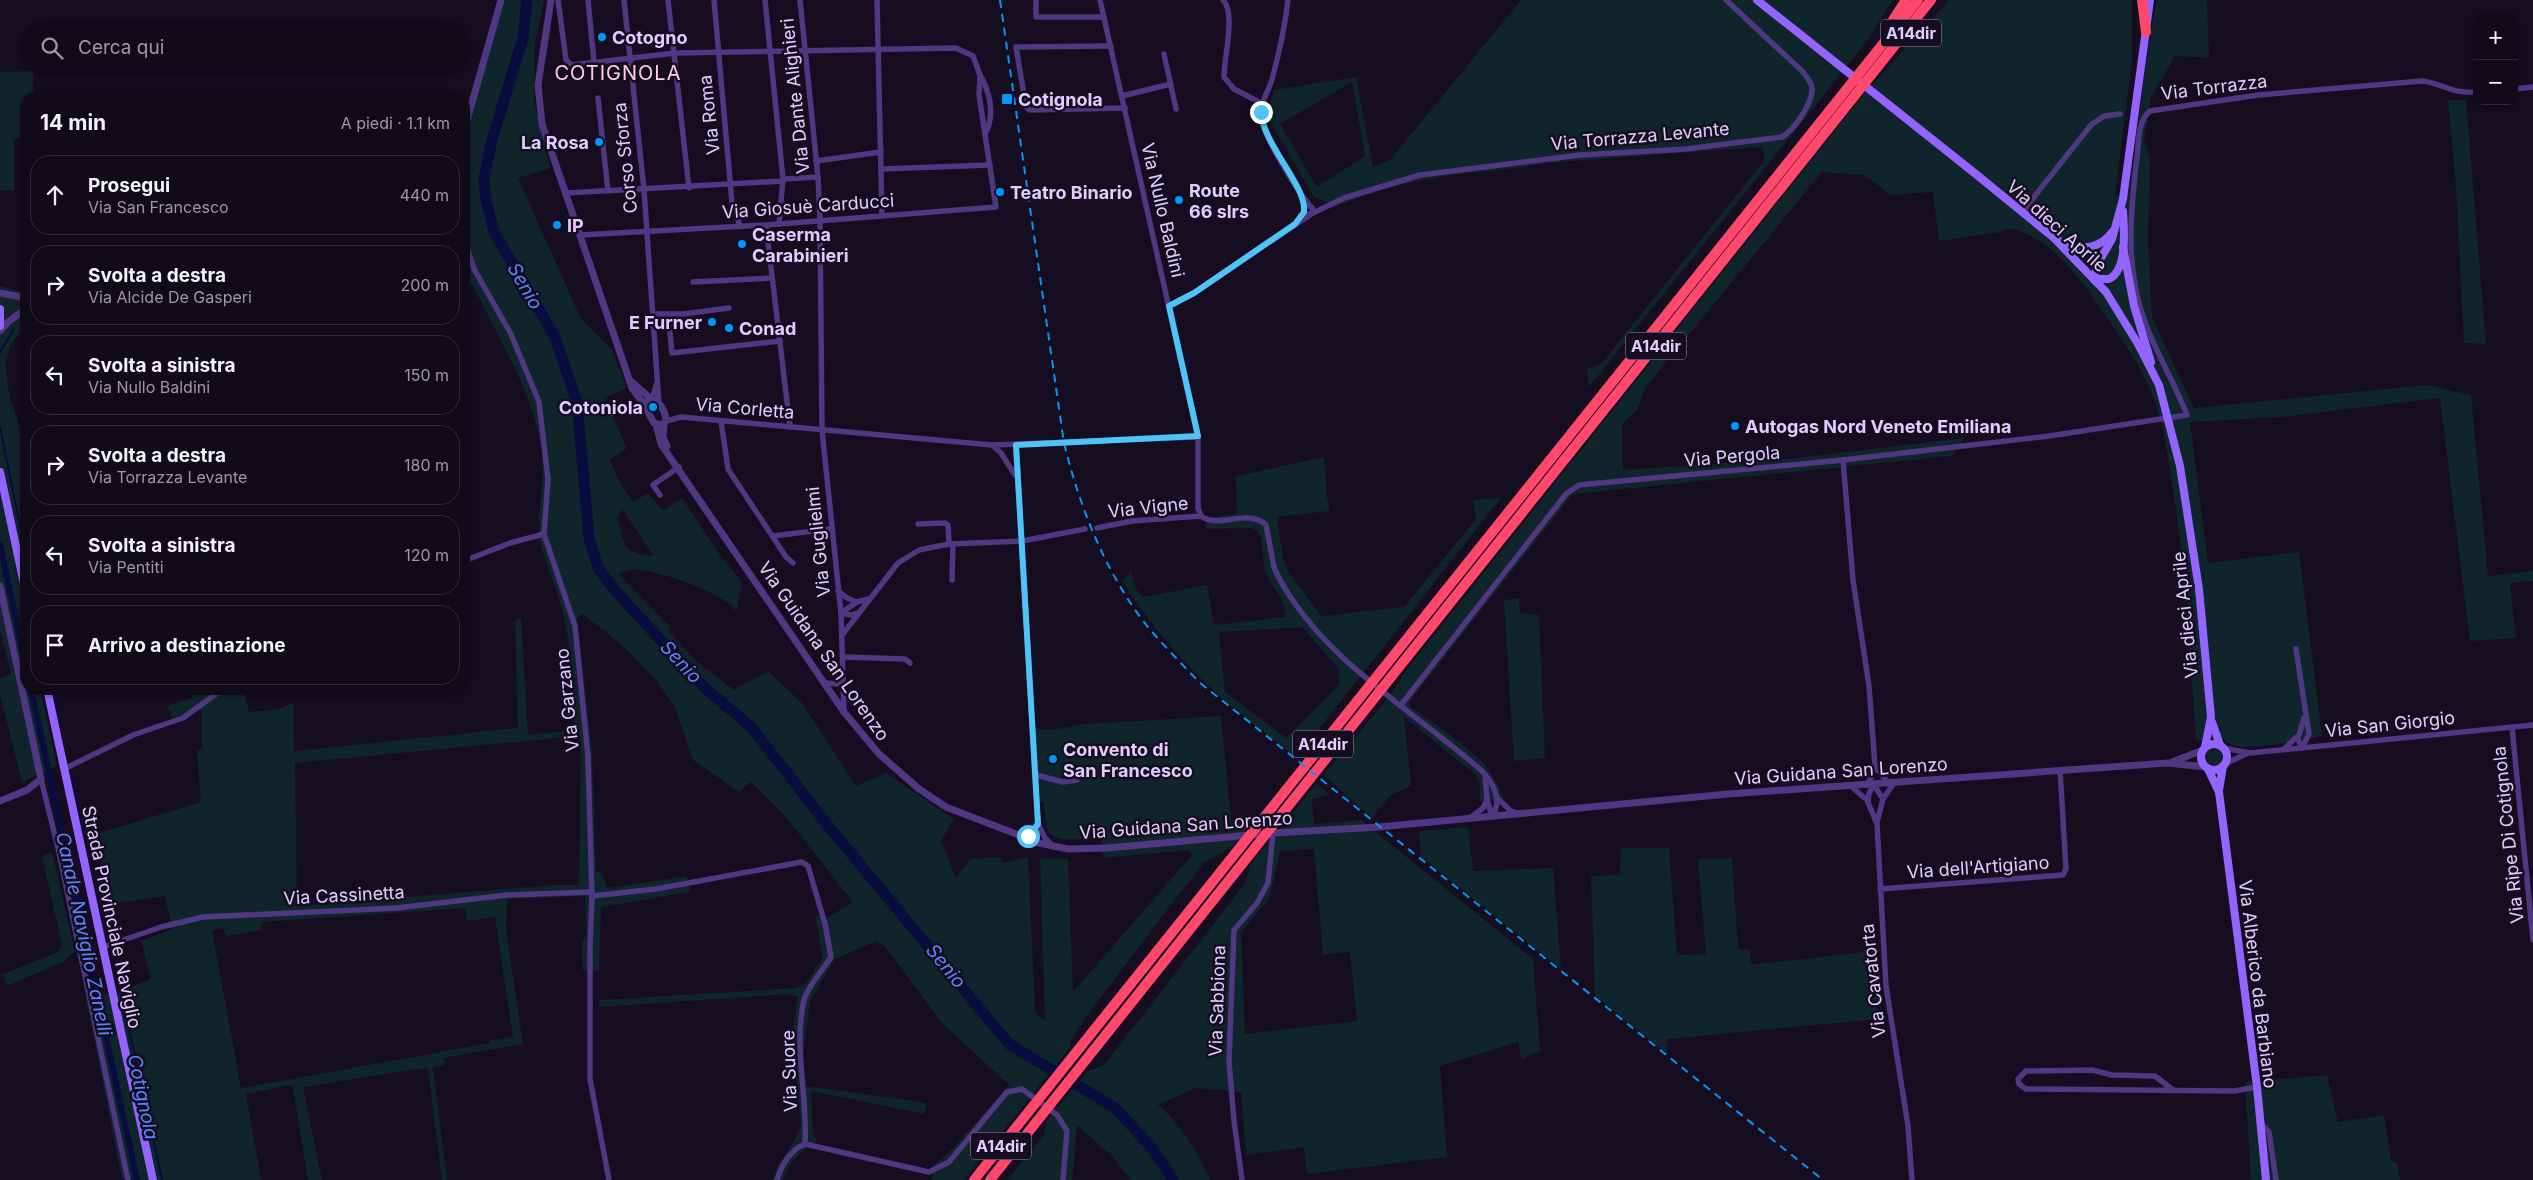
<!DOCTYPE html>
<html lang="it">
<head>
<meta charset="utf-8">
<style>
  :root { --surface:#100a19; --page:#191322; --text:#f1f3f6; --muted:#9c9aa2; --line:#302b38 }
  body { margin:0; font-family:Inter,sans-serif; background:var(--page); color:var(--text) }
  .controls { position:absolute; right:15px; top:15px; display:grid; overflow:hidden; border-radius:10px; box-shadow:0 1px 4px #0004 }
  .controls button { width:45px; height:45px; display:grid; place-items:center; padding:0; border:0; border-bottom:1px solid var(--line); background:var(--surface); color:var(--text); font:25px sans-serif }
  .stop { position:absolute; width:15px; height:15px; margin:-11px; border:4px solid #4fc3f7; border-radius:50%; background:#fff }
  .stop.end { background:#4fc3f7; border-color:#fff; box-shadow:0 1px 5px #0008 }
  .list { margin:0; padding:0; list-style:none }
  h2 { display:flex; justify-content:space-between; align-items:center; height:65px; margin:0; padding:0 20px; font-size:21px }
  h2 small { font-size:16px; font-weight:400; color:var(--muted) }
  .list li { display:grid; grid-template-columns:32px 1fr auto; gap:15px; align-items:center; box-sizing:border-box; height:80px; margin:0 10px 10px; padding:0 10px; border:1px solid var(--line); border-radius:20px }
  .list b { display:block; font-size:19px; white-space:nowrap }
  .list p { margin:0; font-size:16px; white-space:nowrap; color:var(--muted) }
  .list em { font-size:16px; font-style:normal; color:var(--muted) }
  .icon { flex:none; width:28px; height:28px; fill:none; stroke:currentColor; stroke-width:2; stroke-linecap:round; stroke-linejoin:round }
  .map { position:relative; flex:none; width:2533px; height:1180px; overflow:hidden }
  .search { position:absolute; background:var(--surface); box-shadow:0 1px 4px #0004; left:20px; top:20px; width:450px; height:55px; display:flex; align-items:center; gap:12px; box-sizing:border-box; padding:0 18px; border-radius:28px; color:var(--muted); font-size:19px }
  .panel { position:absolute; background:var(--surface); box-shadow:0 1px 4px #0004; left:20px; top:90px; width:450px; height:605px; border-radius:20px }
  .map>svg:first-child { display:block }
  .green { fill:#10242b; fill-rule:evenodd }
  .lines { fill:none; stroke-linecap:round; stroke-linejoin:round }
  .stream { stroke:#090d3e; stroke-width:2 }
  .canal { stroke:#090d3e; stroke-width:6 }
  .river { stroke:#090d3e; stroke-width:11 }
  .minor { stroke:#4f3781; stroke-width:5.5 }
  .tertiary { stroke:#4f3781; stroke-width:7 }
  .secondary { stroke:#9464ff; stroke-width:8 }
  .motorway { stroke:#ff486b; stroke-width:10 }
  .rail { stroke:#0098f8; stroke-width:2; stroke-dasharray:8 6; stroke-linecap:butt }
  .route { stroke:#4fc3f7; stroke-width:6 }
  .poi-dot { fill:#0098f8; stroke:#160d21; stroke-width:2 }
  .labels { text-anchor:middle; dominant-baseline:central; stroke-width:5; stroke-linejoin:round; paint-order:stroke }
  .shield { fill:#160d21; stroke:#a493bc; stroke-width:1 }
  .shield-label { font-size:16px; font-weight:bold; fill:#e1cdff }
  .poi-label { font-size:18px; font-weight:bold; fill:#e1cdff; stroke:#160d21; text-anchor:start }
  .street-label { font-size:18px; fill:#e1cdff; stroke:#160d21 }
  .water-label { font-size:19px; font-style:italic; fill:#5b84ff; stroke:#160d21 }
  .quarter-label { font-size:20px; letter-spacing:1px; fill:#ffcfe0; stroke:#160d21 }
</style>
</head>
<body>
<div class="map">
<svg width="2533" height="1180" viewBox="0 0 2533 1180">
  <rect width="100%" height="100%" fill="#160d21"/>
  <!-- green -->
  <g class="green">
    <path d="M503,0H544L535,43L534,102L550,168L518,178L581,319L612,350L627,388L604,398L627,448L610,460L619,481L633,502L648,493L663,511L682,498L720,555L742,582L736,611C725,593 656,569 634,570C629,570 623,572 619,574L670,627L668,630L697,662L734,690L768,671L802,703L856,786L886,773L954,819L941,841L956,878L970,859L1000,857L1003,863L1028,857L1035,1012L1045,1021L1040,858L1068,859L1073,992L1192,855L1189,850L1103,858L1101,837C1087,838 1055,845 1048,830C1044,822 1045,810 1044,802H1037L1034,728L1051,730L1086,724L1221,716L1231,822L1252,819C1240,843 1228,851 1204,862L1087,1015L1070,1042L1071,1046L964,1180H932L934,1165L953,1148L1009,1085L941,1022L885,946L877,941L835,959L810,1001L803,1057L806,1086L927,1103L924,1114L811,1091L813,1133L817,1141C800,1152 790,1161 783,1180H772C779,1159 794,1146 801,1126L792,1034L798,997L788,994L599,1007L600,1000L796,988L806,982L823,958L815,916L829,917L853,902L785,816L751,782L739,792L693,760L675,707L656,680L623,646L583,614L577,617L592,751L596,871L602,873L607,888L687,876L690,892L601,907L599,970L583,971L582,940L586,937L585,896L507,899L506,930L523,1044L443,1058L445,1065L433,1067L447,1180H442L428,1069L424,1068L303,1087L322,1180H308L293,1087L290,1085L246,1094L261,1180H132L131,1177L122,1179L86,999L126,989L151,979L141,941L172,929L165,896L109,904L96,834L201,802L197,751L202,749L201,710L172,717L167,706L192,698L191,689H196L198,693L204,689H243L249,712L280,709L293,702L294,751L518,728L515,620L521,618L528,735L575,730C574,686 571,640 559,598C553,579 543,559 540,540C536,510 546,482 542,453C533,390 499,341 473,285L464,286V142ZM623,510L653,555V556C619,551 626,546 617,517ZM578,736L581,745L579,885H553L297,906L295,763ZM465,908L467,921L495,917L513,1037L490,1040V1043L241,1088L212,931L223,928L226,936L261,930L262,922Z"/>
    <path d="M1521,0H1893L1867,41L1589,387L1587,369L1601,364L1764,161V151L1760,147L1548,163C1514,170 1480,171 1446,176C1408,181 1372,192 1336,206L1314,197L1267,116L1274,90L1356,77L1373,167L1390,160ZM1352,82L1365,156L1317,187L1280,124Z"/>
    <path d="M1949,0H2132V60L2115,195L2129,193L2150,34L2157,0H2207L2209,58L2175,56L2151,98L2144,139L2150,159L2148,240L2152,317L2194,408L2427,385L2471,395L2488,576L2533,571V581L2510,583L2516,638L2470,641L2440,398L2281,417L2190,422L2208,563L2299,552L2322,736L2274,745L2245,747L2232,745L2223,739L2196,740C2190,658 2186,577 2174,496C2168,459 2165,423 2150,389C2136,357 2114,328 2094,299C2075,271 2045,235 2009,228L2002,232L1939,241L1933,192L1890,195L1865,175L1822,172L1645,388L1637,410L1622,424L1623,470L1788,459L1964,438L1952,456L1573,494L1409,702L1410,707C1427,717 1478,754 1488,769C1495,779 1500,789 1504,800L1480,801V784L1477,776L1404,717L1411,786L1391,795L1372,818L1324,775L1386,700L1411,664L1863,95Z"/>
    <path d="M33,71V96H26V138L14,139V190L0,191V72Z"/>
    <path d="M2448,100H2466L2486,344L2464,343L2456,187Z"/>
    <path d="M0,286L26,293V325L11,344L5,363L10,399L17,418L26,457V473L23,474L26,492V689H40L57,766L22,782L0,695V679L11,673L0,631Z"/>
    <path d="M1324,457L1327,497L1330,511L1277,517L1283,558L1288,571L1321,616L1404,607L1476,519L1473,500L1501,498L1296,758C1271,736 1243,717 1218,695C1181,661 1149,623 1122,581L1131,571L1135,588L1143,597L1207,585L1214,625L1285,617C1286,597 1272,590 1265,570C1261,558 1265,542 1258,531L1252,528L1206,529L1207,518L1237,514L1236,476ZM1302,627L1338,668L1340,684L1286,738L1225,692L1219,632Z"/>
    <path d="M1519,598L1520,613L1539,615L1545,758L1514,761L1504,600Z"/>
    <circle cx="2214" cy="757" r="8"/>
    <path d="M1317,783L1330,795L1312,799L1314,824L1361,820L1533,959L1540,1051L1521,1060L1518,1042L1440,1066L1447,1157L1307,1174L1304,1147L1246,1155L1241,1092L1195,1088L1158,1105C1180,1123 1199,1153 1210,1180H1131L1112,1156L1077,1125L1072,1180H1007L1044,1135L1046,1121L1088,1071L1104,1065L1246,882L1250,865ZM1314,849L1323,955L1350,952L1357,1021L1245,1034L1241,932L1269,899L1280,851Z"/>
    <path d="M1468,827L1473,871L1553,868L1561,969L1421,857L1419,831Z"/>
    <path d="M1621,848H1669L1677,955L1706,954L1698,859L1732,858L1738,949L1750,950L1751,965L1871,951L1879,1019L1667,1039V1054L1595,996L1591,876L1620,875Z"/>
    <path d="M52,852L75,951L63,962L7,986L3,974L58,952L62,945L42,856Z"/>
    <path d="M2327,1075L2338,1122L2384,1115L2391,1161L2397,1162L2400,1180H2251L2245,1082Z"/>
  </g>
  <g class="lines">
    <!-- stream -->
    <g class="stream">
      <path d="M0,283L3,285"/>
      <path d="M0,352L14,329"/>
      <path d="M0,427L26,556"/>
      <path d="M54,689L60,721"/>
      <path d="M73,779L110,942"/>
      <path d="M111,947L162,1180"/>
    </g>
    <!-- canal -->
    <g class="canal">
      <path d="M0,544L26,666"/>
      <path d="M31,689L137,1180"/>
    </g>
    <!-- river -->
    <path class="river" d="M527,0L523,38L492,140L484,178L486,200L494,232L555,337L577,402L589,538L598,568L619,595L704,687L752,728L830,828L1009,1044L1115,1108L1151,1147L1173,1180"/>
    <!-- minor -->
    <g class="minor">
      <path d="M558,0L566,60L572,65L675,53L956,48L973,56L980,75L979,95L996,207L766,225L580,235"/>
      <path d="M588,0L594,62"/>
      <path d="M624,0L644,190L659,404"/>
      <path d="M668,0L689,188"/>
      <path d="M714,0L732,203L740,226"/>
      <path d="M765,0L783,179L779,224"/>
      <path d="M800,0L818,177L820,220L822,430L841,613L844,712"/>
      <path d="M877,0L882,216"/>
      <path d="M1036,0V17H1104"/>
      <path d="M1100,0L1198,437V508L1201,516"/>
      <path d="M1223,0C1236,12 1224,58 1224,77L1234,89L1263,104"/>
      <path d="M1288,0C1285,26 1279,54 1272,79C1269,90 1262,100 1261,112C1259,131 1297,190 1310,206"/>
      <path d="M1111,46L1016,47L1026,107L1030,110L1125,108"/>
      <path d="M1164,54L1176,109"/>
      <path d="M980,75C990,92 995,115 986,132"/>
      <path d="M2514,89L2533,87"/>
      <path d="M1122,96L1171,84"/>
      <path d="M598,98L608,191"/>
      <path d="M816,161L881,152"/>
      <path d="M881,169L990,165"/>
      <path d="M783,179L818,177"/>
      <path d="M566,193L783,181"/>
      <circle cx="1308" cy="210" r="4.5"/>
      <path d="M2022,212L2091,125L2104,116L2120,114"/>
      <path d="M1311,214L1344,198L1420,175L1580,155L1686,149L1782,137C1794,130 1813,103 1812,88C1811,81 1806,76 1802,71L1726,0"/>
      <path d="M766,225L790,427"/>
      <path d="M464,239L474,269L511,334L539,402L548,479L544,534L575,626L588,757L592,896L590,947V1079L609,1180"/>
      <path d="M693,282L772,278"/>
      <path d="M1169,306L1194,293L1310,215"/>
      <path d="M653,314H683L729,308"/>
      <path d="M668,314L672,353L780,341"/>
      <path d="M652,399L657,383"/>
      <path d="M666,421L681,417L992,445L1198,437"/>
      <path d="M721,421L728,469L786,557L793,563"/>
      <path d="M992,445L1001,453L1015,475"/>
      <path d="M1016,445L1038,824L1045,838L1053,846"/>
      <path d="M1843,460L1853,580L1869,686L1875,766L1871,778L1866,785"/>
      <path d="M660,495L653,485L679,467"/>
      <path d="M1201,516C1219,530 1248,507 1266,525L1274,567L1279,578C1325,662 1412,709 1482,771C1493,783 1503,800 1492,816"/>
      <path d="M918,524L945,523L948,525L949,544"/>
      <path d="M1097,528L1132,521L1201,516"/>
      <path d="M773,536L830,529"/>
      <path d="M464,561L510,543L544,534"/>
      <path d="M952,580L953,544"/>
      <path d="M838,591L847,598L857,602"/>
      <path d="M841,613L857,602L868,599"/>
      <path d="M841,613L851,615L857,613"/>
      <path d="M842,635L898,563L919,550L949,544L1022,541L1085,529"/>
      <path d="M2296,649L2309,734L2302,748L2297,737"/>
      <path d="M843,657L905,659L910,663"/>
      <path d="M825,683L838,684L842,675"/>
      <path d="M1401,705L1566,494L1579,485L1843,460L2049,436L2187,415C2175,384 2158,356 2146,325C2125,271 2130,214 2137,158C2139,144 2137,121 2150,111L2258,95L2422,81C2446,84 2450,94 2477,92"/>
      <path d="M2512,727L2533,940"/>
      <path d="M2223,748L2250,753L2533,725"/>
      <path d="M2284,749L2299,735L2304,718"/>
      <path d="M2225,764L2246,754"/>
      <path d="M1875,766L1889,784"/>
      <path d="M64,769L133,735L183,718L223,689"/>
      <path d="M1036,775L1063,782L1077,780"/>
      <path d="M1485,775L1487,800L1492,816"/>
      <path d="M41,779L58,848L128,1180"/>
      <path d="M1852,787L1867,800L1877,824L1886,986L1908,1126L1912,1180"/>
      <path d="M1497,798L1511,811L1517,813"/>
      <path d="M1868,803L1869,793L1874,785L1883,799"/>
      <path d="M1470,818L1483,808L1487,800"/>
      <path d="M1877,822L1883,799L1894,783"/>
      <path d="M1023,837L1031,834L1038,824"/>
      <path d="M1880,889L2063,875L2066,869L2060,770"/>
      <path d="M592,896L656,889L802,862L808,866L825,924L831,957C823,970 808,986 804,1000C793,1047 808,1097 805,1144"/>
      <path d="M103,947L161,927L203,917L397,908L507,895L592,892"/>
      <path d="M2173,1090L2155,1076L2112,1075L2092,1070L2026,1071L2018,1079L2019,1084L2026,1089L2234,1091L2257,1087"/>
      <path d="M2261,1123L2269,1132L2276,1180"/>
      <path d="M805,1144L929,1172L949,1162L1007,1092L1022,1089L1057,1115L1067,1131L1063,1180"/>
      <path d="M777,1180C781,1166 790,1150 805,1144"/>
      <path d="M1242,1180L1234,1121L1229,1061L1234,930L1257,903L1268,883L1273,833"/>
    </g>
    <!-- tertiary -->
    <g class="tertiary">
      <path d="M551,0L538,85L542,124L632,388L645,406"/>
      <path d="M464,131L501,0"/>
      <path d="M0,293L26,298"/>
      <path d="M0,331L9,321L26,309"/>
      <path d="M631,381L651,399"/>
      <path d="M652,399C660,401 666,413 666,421L662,425L654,423L646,408V402Z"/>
      <path d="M656,424L661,444L844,712L879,754L919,789L946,807L1039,843L1068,849L1107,848L1273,833L1379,827L1728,794L2167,763L2206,767"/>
      <path d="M664,424L663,437L667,446"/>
      <path d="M0,586L41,779L27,790L0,801"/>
      <path d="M2172,762L2203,750"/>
    </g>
    <!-- secondary -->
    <g class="secondary">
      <path d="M1757,0L1977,175L2054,238L2106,292L2138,344L2159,385L2180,466L2199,589L2211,717L2205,747"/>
      <path d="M2060,241C2079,250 2098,251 2112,232"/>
      <path d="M2123,247L2134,306L2151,362"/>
      <path d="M2094,279L2098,263L2112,239L2123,199L2150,0"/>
      <path d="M2094,279H2109C2128,270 2124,229 2123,211"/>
      <path d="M0,309V326"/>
      <path d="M0,472L26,593"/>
      <path d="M47,689L153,1180"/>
      <path d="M2212,722L2220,745"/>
      <circle cx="2214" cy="757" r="13"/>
      <path d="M2208,769L2219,792L2257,1087L2266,1180"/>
      <path d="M2219,790L2223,766"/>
    </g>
    <!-- motorway -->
    <g class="motorway">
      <path d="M2142,0L2146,32"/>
      <path d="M1886,31L1906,0"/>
      <path d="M974,1180L1918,0"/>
      <path d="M990,1180L1931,0"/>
    </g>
    <!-- rail -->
    <path class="rail" d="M1000,0L1064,443C1080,508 1105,572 1147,626C1163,645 1181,663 1199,682L1823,1180"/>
  </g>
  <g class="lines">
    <!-- route -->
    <path class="route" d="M1028,836L1038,824L1016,445L1198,436L1169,306L1194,293L1295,224L1304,212C1307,186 1263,145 1261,112"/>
  </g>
  <!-- markers -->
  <g class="poi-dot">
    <circle cx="602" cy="37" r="5"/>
    <rect x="1001" y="93" width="12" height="12" rx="2.5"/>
    <circle cx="599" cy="142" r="5"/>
    <circle cx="1000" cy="192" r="5"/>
    <circle cx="1179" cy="200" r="5"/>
    <circle cx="557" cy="225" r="5"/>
    <circle cx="742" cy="244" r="5"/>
    <circle cx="712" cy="322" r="5"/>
    <circle cx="729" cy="328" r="5"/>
    <circle cx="653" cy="407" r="5"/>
    <circle cx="1735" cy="426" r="5"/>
    <circle cx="1053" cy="759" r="5"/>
  </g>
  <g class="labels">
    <!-- shield labels -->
    <g class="shield">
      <rect x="1881" y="19.5" width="60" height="27" rx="4"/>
      <rect x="1626" y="332.5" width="60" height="27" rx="4"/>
      <rect x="1293" y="730.5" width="60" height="27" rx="4"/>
      <rect x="971" y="1132.5" width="60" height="27" rx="4"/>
    </g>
    <g class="shield-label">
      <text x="1911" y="33">A14dir</text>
      <text x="1656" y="346">A14dir</text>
      <text x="1323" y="744">A14dir</text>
      <text x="1001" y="1146">A14dir</text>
    </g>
    <!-- poi labels -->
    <g class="poi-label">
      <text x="612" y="37">Cotogno</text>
      <text x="1018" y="99">Cotignola</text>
      <text x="589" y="142" text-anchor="end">La Rosa</text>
      <text x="1189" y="190">Route<tspan x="1189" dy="21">66 slrs</tspan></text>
      <text x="1010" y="192">Teatro Binario</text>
      <text x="567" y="225">IP</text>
      <text x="752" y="234">Caserma<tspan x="752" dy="21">Carabinieri</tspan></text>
      <text x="702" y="322" text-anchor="end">E Furner</text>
      <text x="739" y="328">Conad</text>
      <text x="643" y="407" text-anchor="end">Cotoniola</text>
      <text x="1745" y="426">Autogas Nord Veneto Emiliana</text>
      <text x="1063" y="749">Convento di<tspan x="1063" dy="21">San Francesco</tspan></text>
    </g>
    <!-- street labels -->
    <g class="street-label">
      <text transform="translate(2214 87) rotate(-7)">Via Torrazza</text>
      <text transform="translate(795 96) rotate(-96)">Via Dante Alighieri</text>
      <text transform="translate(709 115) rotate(-96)">Via Roma</text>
      <text transform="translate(1640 136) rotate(-5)">Via Torrazza Levante</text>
      <text transform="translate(625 158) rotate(-96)">Corso Sforza</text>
      <text transform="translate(808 206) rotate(-4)">Via Giosuè Carducci</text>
      <text transform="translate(1163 210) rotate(77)">Via Nullo Baldini</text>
      <text transform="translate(2057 226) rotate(42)">Via dieci Aprile</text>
      <text transform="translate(745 408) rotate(5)">Via Corletta</text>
      <text transform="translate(1732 456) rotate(-5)">Via Pergola</text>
      <text transform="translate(1148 507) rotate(-6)">Via Vigne</text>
      <text transform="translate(818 542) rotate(-96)">Via Guglielmi</text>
      <text transform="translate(2185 615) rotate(-96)">Via dieci Aprile</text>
      <text transform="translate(824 651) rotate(55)">Via Guidana San Lorenzo</text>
      <text transform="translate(567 700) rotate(-96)">Via Garzano</text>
      <text transform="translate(2390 724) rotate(-6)">Via San Giorgio</text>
      <text transform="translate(1841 771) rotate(-4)">Via Guidana San Lorenzo</text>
      <text transform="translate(1186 825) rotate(-4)">Via Guidana San Lorenzo</text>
      <text transform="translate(2508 835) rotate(-96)">Via Ripe Di Cotignola</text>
      <text transform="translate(1978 867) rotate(-4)">Via dell'Artigiano</text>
      <text transform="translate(344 895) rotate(-3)">Via Cassinetta</text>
      <text transform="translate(112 917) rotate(78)">Strada Provinciale Naviglio</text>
      <text transform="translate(1873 981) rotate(-96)">Via Cavatorta</text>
      <text transform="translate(2258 984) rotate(83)">Via Alberico da Barbiano</text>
      <text transform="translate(1217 1001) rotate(-88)">Via Sabbiona</text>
      <text transform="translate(789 1071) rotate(-92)">Via Suore</text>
    </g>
    <!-- water labels -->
    <g class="water-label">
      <text transform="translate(525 286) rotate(60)">Senio</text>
      <text transform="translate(681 662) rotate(47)">Senio</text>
      <text transform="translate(84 934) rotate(78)">Canale Naviglio Zanelli</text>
      <text transform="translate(946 966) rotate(51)">Senio</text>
      <text transform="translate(143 1097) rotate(78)">Cotignola</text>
    </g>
    <!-- quarter labels -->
    <g class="quarter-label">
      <text x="618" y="73">COTIGNOLA</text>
    </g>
  </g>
</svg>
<div class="controls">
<button>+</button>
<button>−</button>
</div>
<div class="stop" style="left:1028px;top:836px"></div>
<div class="stop end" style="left:1261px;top:112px"></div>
<div class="search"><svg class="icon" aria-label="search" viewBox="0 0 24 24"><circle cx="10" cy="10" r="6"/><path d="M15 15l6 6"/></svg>Cerca qui</div>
<section class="panel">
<h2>14 min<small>A piedi · 1.1 km</small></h2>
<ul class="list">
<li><svg class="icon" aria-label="ahead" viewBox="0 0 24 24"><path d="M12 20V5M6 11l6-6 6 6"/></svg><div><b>Prosegui</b><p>Via San Francesco</p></div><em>440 m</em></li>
<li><svg class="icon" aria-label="right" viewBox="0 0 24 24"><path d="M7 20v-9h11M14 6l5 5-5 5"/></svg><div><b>Svolta a destra</b><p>Via Alcide De Gasperi</p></div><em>200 m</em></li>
<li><svg class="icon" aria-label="left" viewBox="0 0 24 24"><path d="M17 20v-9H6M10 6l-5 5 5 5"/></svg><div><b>Svolta a sinistra</b><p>Via Nullo Baldini</p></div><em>150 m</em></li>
<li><svg class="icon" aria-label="right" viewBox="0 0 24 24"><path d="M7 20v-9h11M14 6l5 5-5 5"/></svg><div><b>Svolta a destra</b><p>Via Torrazza Levante</p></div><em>180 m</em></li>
<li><svg class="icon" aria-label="left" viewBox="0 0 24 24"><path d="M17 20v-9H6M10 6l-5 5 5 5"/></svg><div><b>Svolta a sinistra</b><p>Via Pentiti</p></div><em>120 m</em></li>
<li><svg class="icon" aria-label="arrive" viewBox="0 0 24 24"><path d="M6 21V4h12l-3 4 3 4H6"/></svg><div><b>Arrivo a destinazione</b></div></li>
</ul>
</section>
</div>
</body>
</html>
